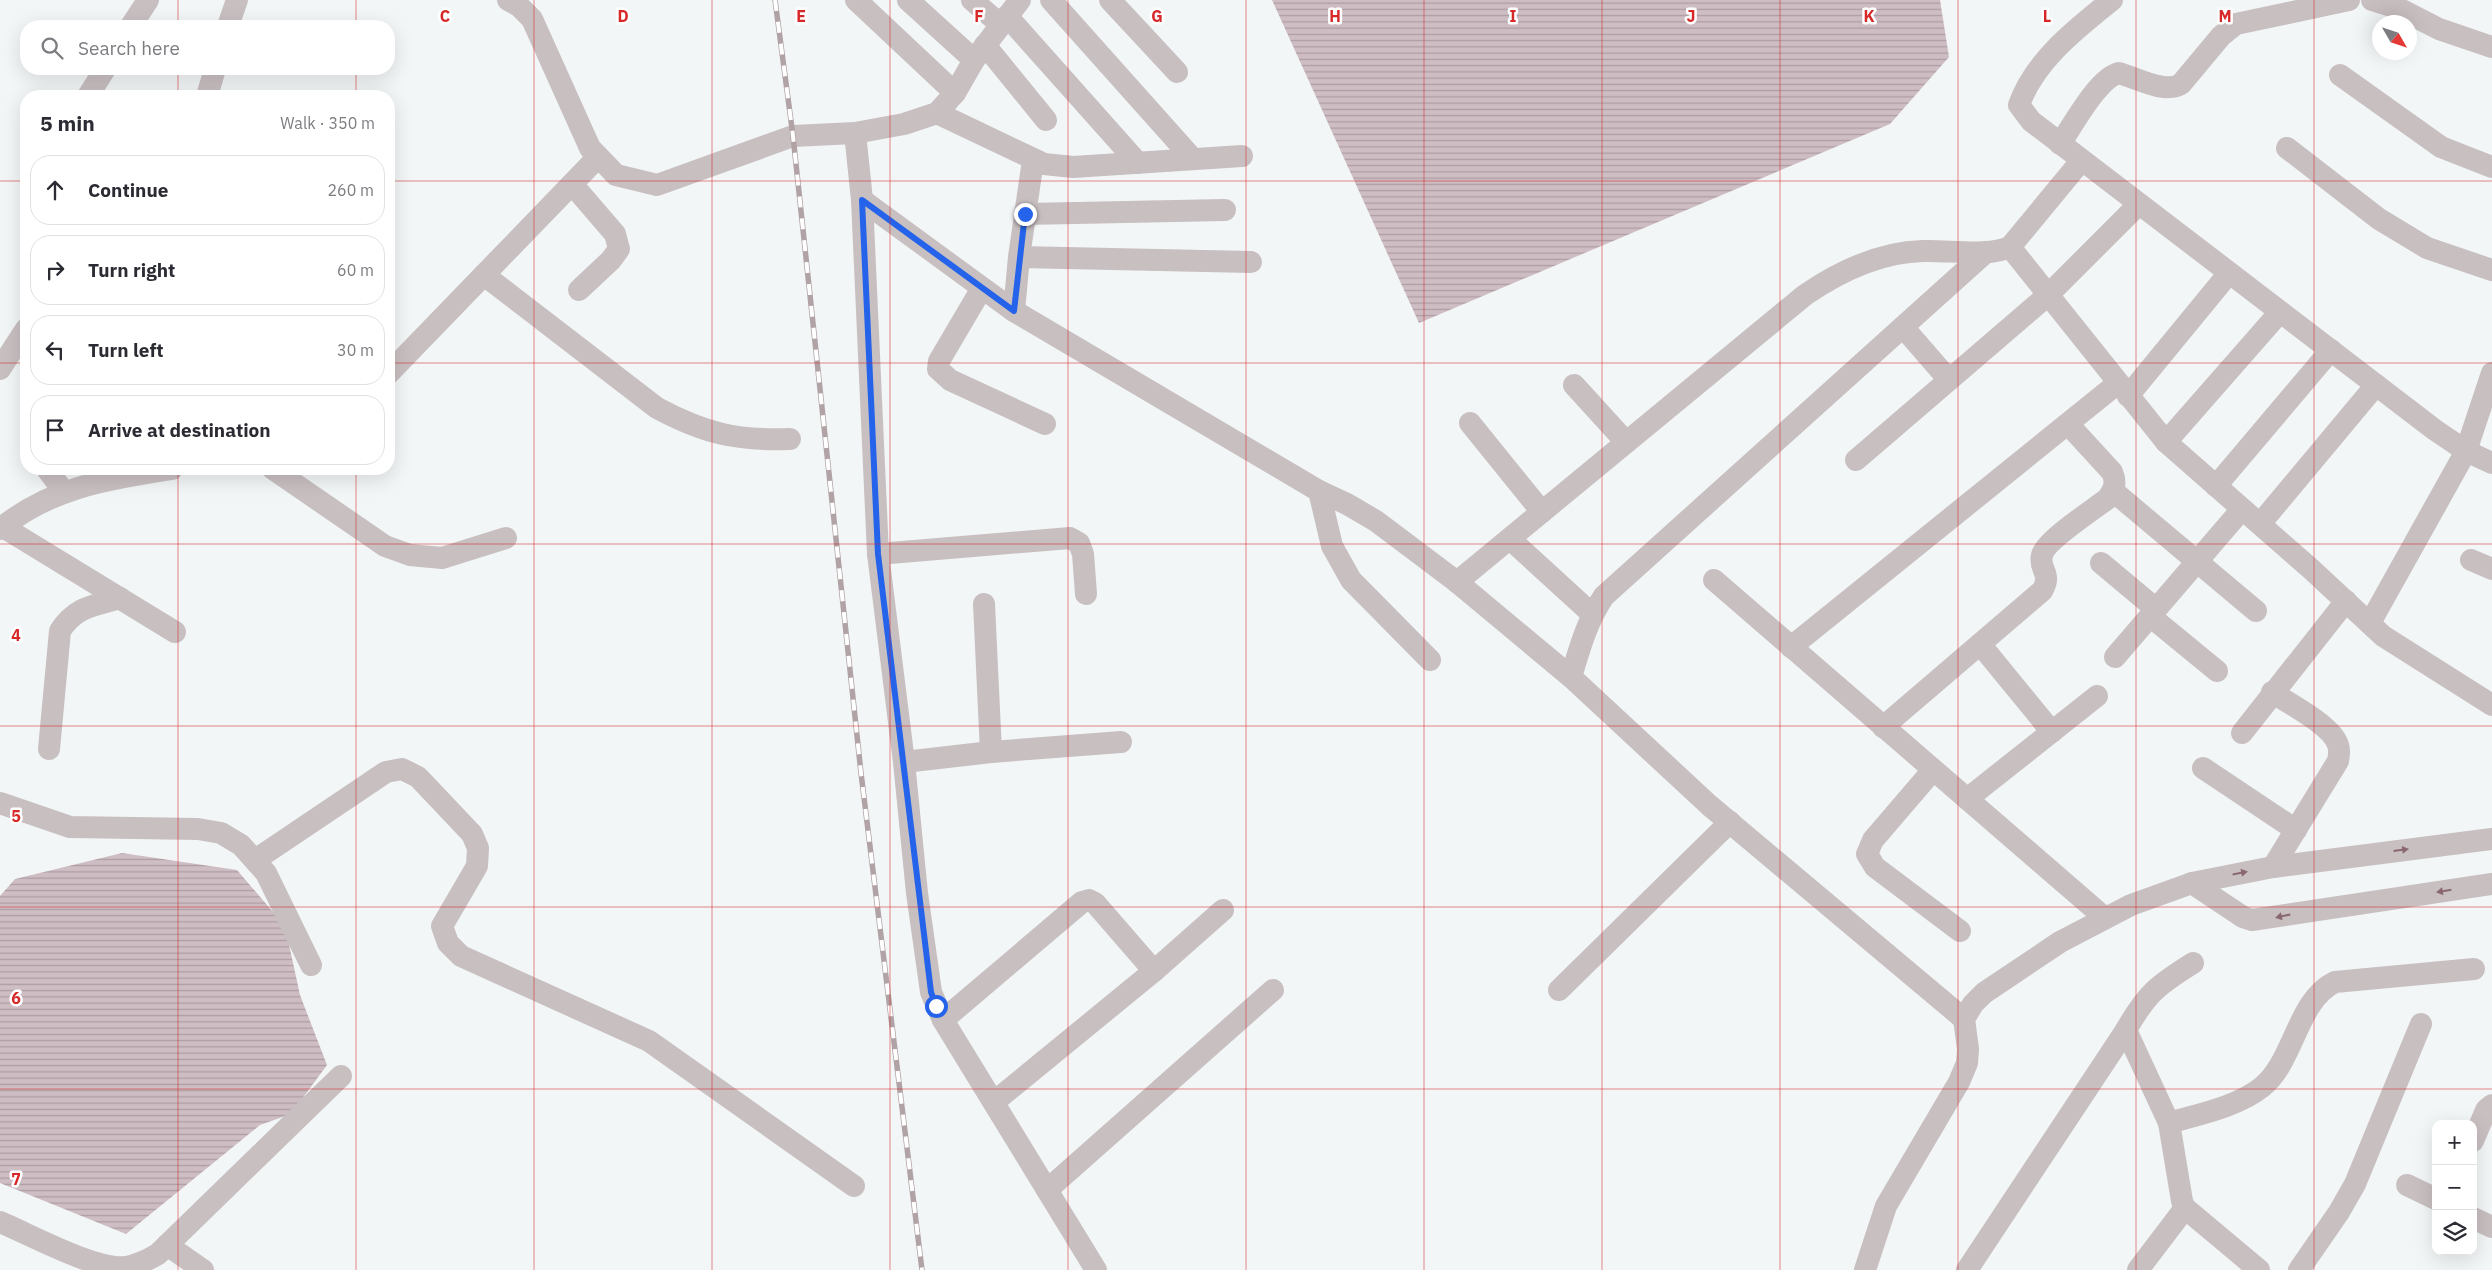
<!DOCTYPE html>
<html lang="en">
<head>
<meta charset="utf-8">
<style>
  :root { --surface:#fff; --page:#f2f2f3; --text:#2b2b33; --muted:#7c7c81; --line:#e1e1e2 }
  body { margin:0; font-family:"IBM Plex Sans",sans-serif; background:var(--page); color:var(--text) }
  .controls { position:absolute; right:15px; bottom:15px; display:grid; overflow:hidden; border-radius:10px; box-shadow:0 5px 20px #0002 }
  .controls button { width:45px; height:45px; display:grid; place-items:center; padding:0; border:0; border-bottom:1px solid var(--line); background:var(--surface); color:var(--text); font:25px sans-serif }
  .compass { position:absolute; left:2372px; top:15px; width:45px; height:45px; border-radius:50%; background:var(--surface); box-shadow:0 5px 20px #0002; rotate:129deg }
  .stop { position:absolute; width:15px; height:15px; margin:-11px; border:4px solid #2563eb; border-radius:50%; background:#fff }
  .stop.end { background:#2563eb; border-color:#fff; box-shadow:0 1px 5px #0008 }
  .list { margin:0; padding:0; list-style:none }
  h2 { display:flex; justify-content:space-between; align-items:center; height:65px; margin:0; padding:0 20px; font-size:21px }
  h2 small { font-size:16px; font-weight:400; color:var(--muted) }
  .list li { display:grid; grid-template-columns:32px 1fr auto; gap:15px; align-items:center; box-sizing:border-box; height:70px; margin:0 10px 10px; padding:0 10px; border:1px solid var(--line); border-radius:20px }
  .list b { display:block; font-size:19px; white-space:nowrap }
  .list em { font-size:16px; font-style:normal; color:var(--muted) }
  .icon { flex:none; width:28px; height:28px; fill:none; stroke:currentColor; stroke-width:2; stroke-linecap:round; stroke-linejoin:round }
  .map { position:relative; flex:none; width:2492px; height:1270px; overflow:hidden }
  .search { position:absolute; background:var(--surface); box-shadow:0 5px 20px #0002; left:20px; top:20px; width:375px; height:55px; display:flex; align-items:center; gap:12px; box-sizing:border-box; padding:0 18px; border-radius:20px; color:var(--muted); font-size:19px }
  .panel { position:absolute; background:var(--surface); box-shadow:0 5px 20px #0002; left:20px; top:90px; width:375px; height:385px; border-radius:20px }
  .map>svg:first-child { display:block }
  .water { fill:url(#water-rules) }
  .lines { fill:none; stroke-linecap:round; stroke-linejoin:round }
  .minor { stroke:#c8bfc1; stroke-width:22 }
  .rail-casing { stroke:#b0a2a5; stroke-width:5.5 }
  .rail { stroke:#fff; stroke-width:4; stroke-dasharray:11; stroke-linecap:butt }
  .oneway { fill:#8b686f }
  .route { stroke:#2563eb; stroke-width:6 }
  .grid { fill:none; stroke:#d62828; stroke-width:1; stroke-opacity:0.55 }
  .grid-label { font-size:16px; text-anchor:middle; font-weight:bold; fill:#d62828; stroke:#fff; stroke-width:5; stroke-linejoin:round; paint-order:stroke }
</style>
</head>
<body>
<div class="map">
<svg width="2492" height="1270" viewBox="0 0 2492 1270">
  <defs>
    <pattern id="water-rules" width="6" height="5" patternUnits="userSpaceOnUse" patternTransform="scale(1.25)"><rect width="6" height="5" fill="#cebdc3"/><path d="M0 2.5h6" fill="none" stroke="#ad9da2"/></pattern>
  </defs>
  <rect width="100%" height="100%" fill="#f3f6f7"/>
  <!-- water -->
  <g class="water">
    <path d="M1272,0H1940L1949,57L1890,124L1419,323Z"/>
    <path d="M122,853L237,870L285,926L300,995L327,1065L291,1114L260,1125L126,1234L0,1183V896L15,879Z"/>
  </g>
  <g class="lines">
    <!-- minor -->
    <g class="minor">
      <path d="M508,0L519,6L532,19L590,148L616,175L657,185L793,136L855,133L904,124L937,113L955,93L974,60L1020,0"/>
      <path d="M856,0L955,93"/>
      <path d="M908,0L974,60"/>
      <path d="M972,0L1001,25"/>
      <path d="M1051,0L1193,159"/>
      <path d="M1110,0L1177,72"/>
      <path d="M2112,0C2077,28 2034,61 2019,105L2031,121L2435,430L2466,451L2492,463"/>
      <path d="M2372,0L2398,8L2439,29L2492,47"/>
      <path d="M1007,16L1138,163"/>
      <path d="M131,26L148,0"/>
      <path d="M228,26L237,0"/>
      <path d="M985,45L1046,120"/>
      <path d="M2340,75L2441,147L2492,167"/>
      <path d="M88,96L105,69"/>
      <path d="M207,96L215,69"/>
      <path d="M937,113L1044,164L1073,167L1242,156"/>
      <path d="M855,133L862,200L878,554L904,762L917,893L931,992L943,1020L1096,1270"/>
      <path d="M2060,144C2073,125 2098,78 2119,73C2136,78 2165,94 2181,84L2221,36L2236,24L2349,0"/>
      <path d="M2287,148L2379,219L2427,248L2492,270"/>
      <path d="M572,184L615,234L619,249L611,260L579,290"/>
      <path d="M862,200L1014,311L1319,491L1347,504L1376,521L1457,582L1571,677L1709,805L1964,1019"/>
      <path d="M1025,214L1225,210"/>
      <path d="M2010,247L2166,442L2311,569L2383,636L2492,705"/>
      <path d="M1019,257L1251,262"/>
      <path d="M484,275L657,408C704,433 736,441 790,439"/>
      <path d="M982,288L939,361L938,369L950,380L1045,424"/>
      <path d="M1014,311L1019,257L1033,160"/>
      <path d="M1903,327L1949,380"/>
      <path d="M0,369L26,329"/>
      <path d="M389,373L598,157"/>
      <path d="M1574,385L1626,442"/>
      <path d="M2128,396L2229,273"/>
      <path d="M1470,423L1542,512"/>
      <path d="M2166,442L2280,312"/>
      <path d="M1856,460L2048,295L2138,205"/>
      <path d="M47,469L64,492"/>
      <path d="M273,469L385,546L410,555L442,558L506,538"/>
      <path d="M2216,486L2331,350"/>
      <path d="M1319,491L1332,546L1351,580L1430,660"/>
      <path d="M2113,491L2256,611"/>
      <path d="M2260,524L2376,385"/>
      <path d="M3,527L175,632"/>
      <path d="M0,529C51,487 109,479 172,469"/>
      <path d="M1510,539L1592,614"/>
      <path d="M878,554L1070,538L1079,543L1083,554L1086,594"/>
      <path d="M2471,560L2492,569"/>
      <path d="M2101,563L2156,609"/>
      <path d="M1714,580L2105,918"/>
      <path d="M1457,582L1805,295C1840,271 1879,252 1923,251C1948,250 1989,257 2010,247L2081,161"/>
      <path d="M984,604L991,752"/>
      <path d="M2150,616L2217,671"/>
      <path d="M2370,623L2466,451L2492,373"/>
      <path d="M1980,644L2052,732"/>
      <path d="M1791,647L2118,383"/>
      <path d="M2115,657L2242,509"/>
      <path d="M1571,677C1580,647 1587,621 1604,596L1986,252"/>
      <path d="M2272,692C2289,704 2332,725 2338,745C2340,750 2339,756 2338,761L2273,867"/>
      <path d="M1883,727L2042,591C2053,573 2038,570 2042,555C2046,540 2093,510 2107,499C2114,490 2117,483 2112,472L2068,424"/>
      <path d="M2242,733L2346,601"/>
      <path d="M49,749L60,631C76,606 94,606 120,598"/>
      <path d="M904,762L991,752L1121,742"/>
      <path d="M2203,768L2296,830"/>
      <path d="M1933,770L1873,840L1867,854L1875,867L1960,931"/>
      <path d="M1967,799L2097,696"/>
      <path d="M0,803L70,827L198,829L221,833L241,845L266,873L311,965"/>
      <path d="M255,860L386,772L402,769L418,777L472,834L478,848L477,866L442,926L448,943L461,956L649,1041L854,1186"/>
      <path d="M2192,883L2243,917L2252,920L2492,884"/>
      <path d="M1559,990L1730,822"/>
      <path d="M943,1020L1082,902L1089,900L1095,903L1154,971"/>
      <path d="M2126,1030L2169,1123L2182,1201L2185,1208L2259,1270"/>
      <path d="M994,1102L1154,971L1223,910"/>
      <path d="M2169,1123C2199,1114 2237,1107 2262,1087C2294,1062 2297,1000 2335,982L2474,969"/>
      <path d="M2473,1141L2486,1110L2492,1105"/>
      <path d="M2407,1185L2436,1199"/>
      <path d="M1047,1190L1273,990"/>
      <path d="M2473,1218L2492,1227"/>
      <path d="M0,1222C31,1235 94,1270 126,1267C138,1265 148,1260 158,1254L341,1076"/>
      <path d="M167,1245L203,1270"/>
      <path d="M1865,1270L1886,1206L1959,1082L1967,1063L1968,1049L1964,1019L1973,1004L1984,993L2060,942L2131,905L2192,883L2273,867L2492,839"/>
      <path d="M1967,1270L2126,1030C2147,993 2158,985 2193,963"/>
      <path d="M2138,1270L2185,1208"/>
      <path d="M2299,1270L2339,1212L2355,1184L2421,1024"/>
    </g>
    <!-- rail casing -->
    <g class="rail-casing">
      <path id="rail" d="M775,0L793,136L861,773L922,1270"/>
    </g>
    <!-- rail -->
    <use href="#rail" class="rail"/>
  </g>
  <!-- one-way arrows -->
  <defs><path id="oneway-solid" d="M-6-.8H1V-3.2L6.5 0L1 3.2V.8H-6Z" transform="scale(1.25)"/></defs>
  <g class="oneway">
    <use href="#oneway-solid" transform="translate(2401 850) rotate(-7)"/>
    <use href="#oneway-solid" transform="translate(2240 873) rotate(-11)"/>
    <use href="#oneway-solid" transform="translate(2444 891) rotate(171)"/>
    <use href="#oneway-solid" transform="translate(2283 916) rotate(168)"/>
  </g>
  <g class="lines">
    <!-- route -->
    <path class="route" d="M936,1006L931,992L878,554L862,200L1014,311L1025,214"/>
  </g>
  <!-- grid -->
  <path class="grid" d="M178,0V26M356,0V26M534,0V1270M712,0V1270M890,0V1270M1068,0V1270M1246,0V1270M1424,0V1270M1602,0V1270M1780,0V1270M1958,0V1270M2136,0V1270M2314,0V1270M178,69V96M356,69V96M0,181H26M389,181H2492M0,363H26M389,363H2492M178,469V1270M356,469V1270M0,544H2492M0,726H2492M0,907H2492M0,1089H2492"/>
  <g class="grid-label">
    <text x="445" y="22">C</text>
    <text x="623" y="22">D</text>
    <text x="801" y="22">E</text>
    <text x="979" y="22">F</text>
    <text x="1157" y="22">G</text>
    <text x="1335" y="22">H</text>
    <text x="1513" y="22">I</text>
    <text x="1691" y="22">J</text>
    <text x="1869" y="22">K</text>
    <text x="2047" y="22">L</text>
    <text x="2225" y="22">M</text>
    <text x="16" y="641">4</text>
    <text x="16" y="822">5</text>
    <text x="16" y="1004">6</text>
    <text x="16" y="1185">7</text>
  </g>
</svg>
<div class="controls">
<button>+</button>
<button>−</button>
<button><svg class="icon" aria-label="layers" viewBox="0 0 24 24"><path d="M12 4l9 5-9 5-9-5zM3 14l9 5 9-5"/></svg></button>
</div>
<svg class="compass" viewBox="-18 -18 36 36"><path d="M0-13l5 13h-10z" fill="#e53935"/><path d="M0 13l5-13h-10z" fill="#7c7c81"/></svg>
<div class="stop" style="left:936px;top:1006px"></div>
<div class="stop end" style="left:1025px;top:214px"></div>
<div class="search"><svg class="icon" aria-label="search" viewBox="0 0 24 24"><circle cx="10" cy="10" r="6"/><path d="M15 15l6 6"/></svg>Search here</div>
<section class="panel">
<h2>5 min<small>Walk · 350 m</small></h2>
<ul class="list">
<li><svg class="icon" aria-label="ahead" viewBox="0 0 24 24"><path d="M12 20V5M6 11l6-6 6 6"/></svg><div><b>Continue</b></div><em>260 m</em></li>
<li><svg class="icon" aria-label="right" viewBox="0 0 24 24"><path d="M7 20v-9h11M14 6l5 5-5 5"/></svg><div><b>Turn right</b></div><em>60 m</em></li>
<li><svg class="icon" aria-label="left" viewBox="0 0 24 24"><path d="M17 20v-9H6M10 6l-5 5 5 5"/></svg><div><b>Turn left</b></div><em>30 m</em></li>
<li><svg class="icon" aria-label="arrive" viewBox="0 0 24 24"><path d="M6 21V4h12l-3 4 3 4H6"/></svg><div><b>Arrive at destination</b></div></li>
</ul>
</section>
</div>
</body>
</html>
